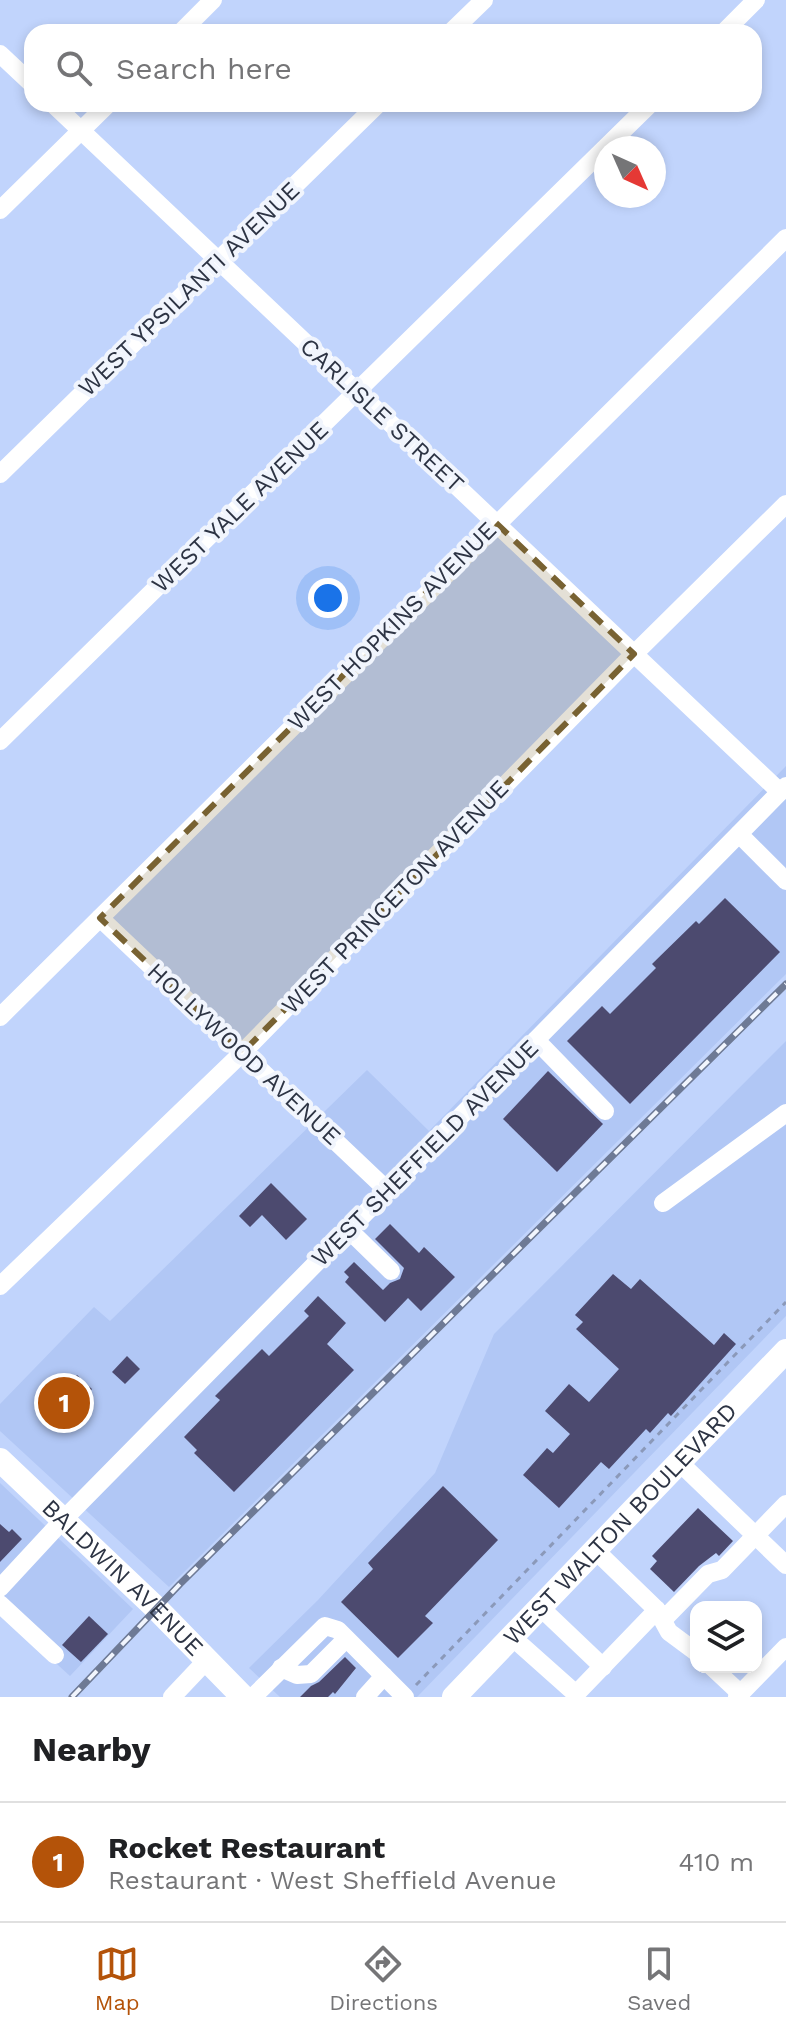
<!DOCTYPE html>
<html lang="en">
<head>
<meta charset="utf-8">
<style>
  :root { --surface:#fff; --page:#f6f6f6; --text:#202124; --muted:#757577; --line:#e0e0e0; --accent:#b45309 }
  body { margin:0; font-family:"Work Sans",sans-serif; background:var(--page); color:var(--text) }
  .controls { position:absolute; right:24px; bottom:24px; display:grid; overflow:hidden; border-radius:16px; box-shadow:0 4px 12px #0003 }
  .controls button { width:72px; height:72px; display:grid; place-items:center; padding:0; border:0; border-bottom:2px solid var(--line); background:var(--surface); color:var(--text); font:40px sans-serif }
  .compass { position:absolute; left:594px; top:136px; width:72px; height:72px; border-radius:50%; background:var(--surface); box-shadow:0 4px 12px #0003; rotate:135deg }
  .you { position:absolute; left:328px; top:598px; width:28px; height:28px; margin:-20px; border:6px solid #fff; border-radius:50%; background:#1a73e8; box-shadow:0 0 0 12px #1a73e833 }
  .badge { display:grid; place-items:center; width:52px; height:52px; border-radius:50%; background:var(--accent); color:#fff; font-size:26px; font-weight:700 }
  .pin { position:absolute; translate:-50% -50%; border:4px solid #fff; box-shadow:0 2px 8px #0006 }
  .list { margin:0; padding:0; list-style:none }
  h2 { display:flex; justify-content:space-between; align-items:center; height:104px; margin:0; padding:0 32px; font-size:34px }
  h2 small { font-size:26px; font-weight:400; color:var(--muted) }
  .list li { display:grid; grid-template-columns:52px 1fr auto; gap:24px; align-items:center; box-sizing:border-box; height:120px; padding:0 32px; border-top:2px solid var(--line) }
  .list b { display:block; font-size:30px; white-space:nowrap }
  .list p { margin:0; font-size:26px; white-space:nowrap; color:var(--muted) }
  .list em { font-size:26px; font-style:normal; color:var(--muted) }
  .icon { flex:none; width:44px; height:44px; fill:none; stroke:currentColor; stroke-width:2; stroke-linecap:round; stroke-linejoin:round }
  .map { position:relative; flex:none; width:786px; height:1697px; overflow:hidden }
  .search { position:absolute; background:var(--surface); box-shadow:0 4px 12px #0003; left:24px; right:24px; top:24px; height:88px; display:flex; align-items:center; gap:20px; box-sizing:border-box; padding:0 28px; border-radius:24px; color:var(--muted); font-size:30px }
  .sheet { height:224px; background:var(--surface) }
  nav { display:flex; justify-content:space-around; align-items:center; box-sizing:border-box; height:112px; border-top:2px solid var(--line); background:var(--surface); font-size:22px; color:var(--muted) }
  nav a { display:grid; justify-items:center; gap:4px }
  nav .on { color:var(--accent) }
  .map>svg:first-child { display:block }
  .built { fill:#b1c7f5 }
  .building { fill:#4c4a6f }
  .lines { fill:none; stroke-linecap:round; stroke-linejoin:round }
  .path { stroke:#8b99b9; stroke-width:3; stroke-dasharray:6 6; stroke-linecap:butt }
  .minor { stroke:#fff; stroke-width:18 }
  .major { stroke:#fff; stroke-width:24 }
  .rail-casing { stroke:#6e7a95; stroke-width:7 }
  .rail { stroke:#f1f5fd; stroke-width:4; stroke-dasharray:12; stroke-linecap:butt }
  .marked { fill:#786232; fill-opacity:0.2; stroke:#786232; stroke-width:6; stroke-dasharray:16 10; stroke-linejoin:round }
  .labels { text-anchor:middle; dominant-baseline:central; stroke-width:8; stroke-linejoin:round; paint-order:stroke }
  .street-label { font-size:24px; fill:#2d3444; stroke:#f1f5fd }
</style>
</head>
<body>
<div class="map">
<svg width="786" height="1697" viewBox="0 0 786 1697">
  <rect width="100%" height="100%" fill="#c1d4fc"/>
  <!-- built -->
  <g class="built">
    <path d="M786,766V974L169,1587L0,1431V1404L94,1307L110,1321L367,1070L429,1131Z"/>
    <path d="M786,1041V1316L417,1697H280L249,1668L318,1600L435,1473L494,1334Z"/>
    <path d="M0,1483L133,1609L70,1676L0,1612Z"/>
  </g>
  <!-- building -->
  <g class="building">
    <path d="M725,898L780,952L630,1104L567,1041L602,1006L610,1014L656,968L652,964L696,921L699,924Z"/>
    <path d="M548,1071L603,1124L557,1172L503,1119Z"/>
    <path d="M271,1183L307,1219L286,1240L262,1215L250,1227L239,1216Z"/>
    <path d="M390,1224L419,1253L424,1247L455,1277L421,1311L408,1298L385,1322L345,1282L349,1277L344,1272L354,1262L383,1290L390,1283L400,1279L404,1268L375,1239Z"/>
    <path d="M613,1274L631,1289L640,1279L714,1345L724,1333L736,1344L671,1416L668,1413L650,1433L646,1429L609,1469L601,1462L559,1508L523,1475L547,1448L553,1453L570,1434L545,1411L569,1384L589,1402L619,1369L576,1329L583,1322L575,1315Z"/>
    <path d="M318,1296L346,1323L327,1344L354,1370L234,1492L194,1453L197,1450L184,1437L220,1400L215,1396L262,1349L269,1356L309,1316L304,1311Z"/>
    <path d="M127,1356L140,1369L125,1384L112,1372Z"/>
    <path d="M77,1375L92,1389L68,1419L56,1411L48,1401L64,1384L67,1386Z"/>
    <path d="M443,1486L498,1540L425,1616L433,1623L398,1658L341,1602L373,1569L368,1563Z"/>
    <path d="M698,1508L733,1541L719,1556L716,1553L699,1566L674,1592L650,1569L657,1561L652,1556Z"/>
    <path d="M0,1524L9,1532L12,1529L22,1539L0,1562Z"/>
    <path d="M89,1616L108,1634L81,1662L62,1645Z"/>
    <path d="M345,1657L356,1668L335,1694L333,1692L328,1697H300L311,1686L319,1682Z"/>
  </g>
  <g class="lines">
    <!-- path -->
    <path class="path" d="M416,1685L786,1302"/>
    <!-- minor -->
    <g class="minor">
      <path d="M181,32L213,0"/>
      <path d="M451,32L484,0"/>
      <path d="M724,32L756,0"/>
      <path d="M0,54L32,84"/>
      <path d="M53,104L780,792"/>
      <path d="M0,210L108,104"/>
      <path d="M0,474L378,104"/>
      <path d="M0,741L650,104"/>
      <path d="M739,834L786,881"/>
      <path d="M100,918L388,1191"/>
      <path d="M0,1017L786,238"/>
      <path d="M536,1040L605,1111"/>
      <path d="M663,1203L786,1113"/>
      <path d="M349,1230L391,1271"/>
      <path d="M0,1286L242,1053L627,661L786,504"/>
      <path d="M679,1462L786,1565"/>
      <path d="M0,1588L63,1520L786,786"/>
      <path d="M0,1604L55,1655"/>
      <path d="M540,1607L603,1667"/>
      <path d="M657,1610L669,1632L696,1652"/>
      <path d="M663,1620L708,1574L722,1570L786,1504"/>
      <path d="M512,1637L576,1694L657,1610L594,1549"/>
      <path d="M712,1667L741,1694"/>
      <path d="M281,1668L297,1675L311,1674L346,1639"/>
      <path d="M172,1697L206,1661"/>
      <path d="M253,1697L325,1626L338,1630L405,1697"/>
      <path d="M365,1697L384,1676"/>
      <path d="M737,1697L786,1647"/>
    </g>
    <!-- major -->
    <g class="major">
      <path id="s1" d="M0,1460L156,1608L243,1697"/>
      <path id="s2" d="M454,1697L786,1351"/>
    </g>
    <!-- rail casing -->
    <g class="rail-casing">
      <path id="rail" d="M72,1697L180,1584L786,984"/>
    </g>
    <!-- rail -->
    <use href="#rail" class="rail"/>
  </g>
  <!-- marked area -->
  <path class="marked" d="M496,523L634,654L242,1053L100,918Z"/>
  <g class="labels">
    <!-- street labels -->
    <g class="street-label">
      <text transform="translate(189 289) rotate(-44)">WEST YPSILANTI AVENUE</text>
      <text transform="translate(382 415) rotate(43)">CARLISLE STREET</text>
      <text transform="translate(240 507) rotate(-44)">WEST YALE AVENUE</text>
      <text transform="translate(392 626) rotate(-45)">WEST HOPKINS AVENUE</text>
      <text transform="translate(395 897) rotate(-46)">WEST PRINCETON AVENUE</text>
      <text transform="translate(244 1054) rotate(43)">HOLLYWOOD AVENUE</text>
      <text transform="translate(425 1153) rotate(-45)">WEST SHEFFIELD AVENUE</text>
      <text stroke="none"><textPath href="#s2" startOffset="240">WEST WALTON BOULEVARD</textPath></text>
      <text stroke="none"><textPath href="#s1" startOffset="170">BALDWIN AVENUE</textPath></text>
    </g>
  </g>
</svg>
<div class="controls">
<button><svg class="icon" aria-label="layers" viewBox="0 0 24 24"><path d="M12 4l9 5-9 5-9-5zM3 14l9 5 9-5"/></svg></button>
</div>
<svg class="compass" viewBox="-18 -18 36 36"><path d="M0-13l5 13h-10z" fill="#e53935"/><path d="M0 13l5-13h-10z" fill="#757577"/></svg>
<div class="you"></div>
<div class="pin badge" style="left:64px;top:1403px">1</div>
<div class="search"><svg class="icon" aria-label="search" viewBox="0 0 24 24"><circle cx="10" cy="10" r="6"/><path d="M15 15l6 6"/></svg>Search here</div>
</div>
<section class="sheet">
<h2>Nearby<small></small></h2>
<ul class="list">
<li><span class="badge">1</span><div><b>Rocket Restaurant</b><p>Restaurant · West Sheffield Avenue</p></div><em>410 m</em></li>
</ul>
</section>
<nav>
<a class="on"><svg class="icon" aria-label="map" viewBox="0 0 24 24"><path d="M3 6l6-2 6 2 6-2v14l-6 2-6-2-6 2zM9 4v14M15 6v14"/></svg>Map</a>
<a><svg class="icon" aria-label="directions" viewBox="0 0 24 24"><path d="M12 3l9 9-9 9-9-9zM9 14v-3h6M13 9l2 2-2 2"/></svg>Directions</a>
<a><svg class="icon" aria-label="saved" viewBox="0 0 24 24"><path d="M7 4h10v16l-5-4-5 4z"/></svg>Saved</a>
</nav>
</body>
</html>
